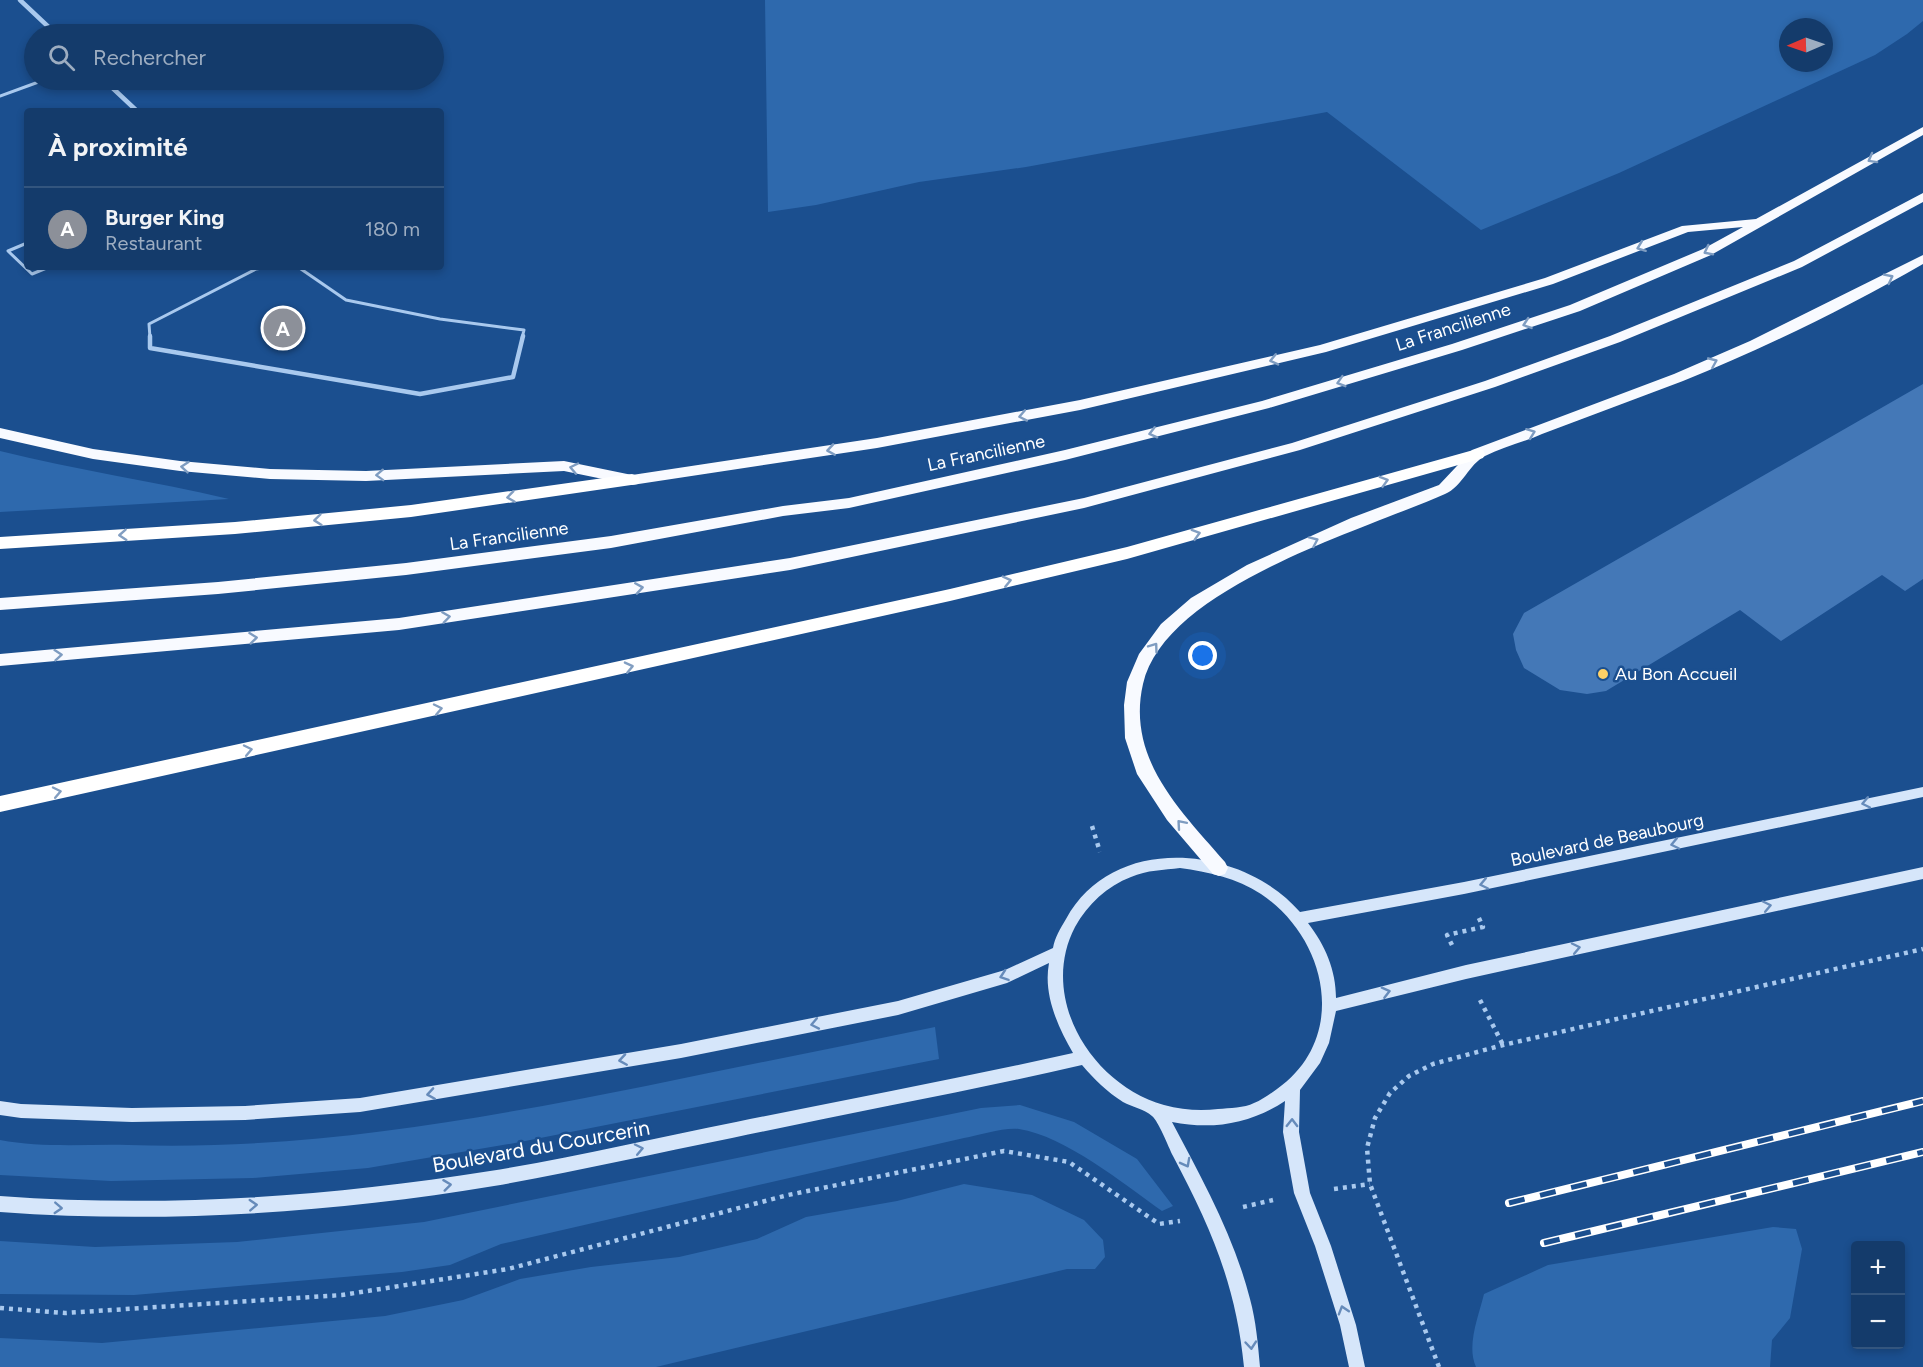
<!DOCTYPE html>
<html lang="fr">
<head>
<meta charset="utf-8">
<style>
  :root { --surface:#143b6b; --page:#214673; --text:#f1f3f6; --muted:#9dadc1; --line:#33557e; --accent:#8c9099 }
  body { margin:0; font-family:Figtree,sans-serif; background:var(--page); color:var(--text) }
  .controls { position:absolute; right:18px; bottom:18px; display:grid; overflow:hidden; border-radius:6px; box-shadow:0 3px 9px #0003 }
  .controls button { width:54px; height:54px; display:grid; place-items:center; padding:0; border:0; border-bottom:2px solid var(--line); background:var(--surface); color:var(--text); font:30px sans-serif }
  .compass { position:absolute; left:1779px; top:18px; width:54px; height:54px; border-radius:50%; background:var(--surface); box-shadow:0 3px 9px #0003; rotate:268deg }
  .you { position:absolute; left:1203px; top:656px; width:21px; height:21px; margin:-15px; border:4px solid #fff; border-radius:50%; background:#1a73e8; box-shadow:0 0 0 9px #1a73e833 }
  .badge { display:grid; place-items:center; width:39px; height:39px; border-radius:50%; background:var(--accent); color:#fff; font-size:20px; font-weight:700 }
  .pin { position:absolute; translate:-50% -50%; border:3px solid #fff; box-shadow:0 2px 6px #0006 }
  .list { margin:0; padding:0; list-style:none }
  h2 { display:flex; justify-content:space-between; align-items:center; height:78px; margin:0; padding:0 24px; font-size:26px }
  h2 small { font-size:20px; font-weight:400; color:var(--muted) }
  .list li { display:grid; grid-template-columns:39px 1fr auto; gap:18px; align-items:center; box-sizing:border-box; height:84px; padding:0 24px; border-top:2px solid var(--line) }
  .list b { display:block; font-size:22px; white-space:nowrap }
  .list p { margin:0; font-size:20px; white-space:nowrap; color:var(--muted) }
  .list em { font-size:20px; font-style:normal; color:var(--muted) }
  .icon { flex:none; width:33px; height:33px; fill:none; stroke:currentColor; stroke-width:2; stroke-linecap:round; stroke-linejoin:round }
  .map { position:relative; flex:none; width:1923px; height:1367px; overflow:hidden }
  .search { position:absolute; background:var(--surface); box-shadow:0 3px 9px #0003; left:24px; top:24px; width:420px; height:66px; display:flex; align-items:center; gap:15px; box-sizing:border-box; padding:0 21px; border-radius:33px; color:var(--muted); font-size:22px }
  .panel { position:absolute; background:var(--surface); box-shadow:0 3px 9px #0003; left:24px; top:108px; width:420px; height:162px; border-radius:6px }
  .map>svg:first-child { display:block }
  .green { fill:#2e69ad; fill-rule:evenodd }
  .building { fill:#4478b7 }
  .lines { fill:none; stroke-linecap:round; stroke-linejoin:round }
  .path { stroke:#a9c9ee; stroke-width:4.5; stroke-dasharray:4 5; stroke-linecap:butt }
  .service-far1 { stroke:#a9c9ee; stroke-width:3 }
  .service { stroke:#a9c9ee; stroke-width:4.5 }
  .minor { stroke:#a9c9ee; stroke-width:4.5 }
  .secondary { fill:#d6e6fa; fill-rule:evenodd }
  .trunk { fill:#f8faff; fill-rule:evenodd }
  .motorway { fill:#fff; fill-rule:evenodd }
  .rail-casing { stroke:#fff; stroke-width:8 }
  .rail { stroke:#1b4f8f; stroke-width:5; stroke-dasharray:16; stroke-linecap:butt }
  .oneway { stroke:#7e9cc1 }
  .oneway2 { stroke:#829ec1 }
  .oneway3 { stroke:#668bba }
  .poi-dot { fill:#ffd166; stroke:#1b4f8f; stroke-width:2 }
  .labels { text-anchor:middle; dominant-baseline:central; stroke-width:5; stroke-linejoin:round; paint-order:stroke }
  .street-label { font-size:18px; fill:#fff; stroke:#1b4f8f }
  .poi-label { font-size:18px; fill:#fff; stroke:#1b4f8f; text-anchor:start }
  .near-street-label { font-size:21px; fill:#fff; stroke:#1b4f8f }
</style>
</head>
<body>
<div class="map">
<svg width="1923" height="1367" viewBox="0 0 1923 1367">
  <rect width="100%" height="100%" fill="#1b4f8f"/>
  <!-- green -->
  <g class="green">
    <path d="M765,0H1923V21L1907,34L1875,55L1619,173L1481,230L1327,112L1026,167L919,182L816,205L768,212ZM1788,27H1824V63H1788Z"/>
    <path d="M0,451C76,470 153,481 229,499L0,512Z"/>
    <path d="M935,1027L939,1059L515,1143L368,1168L253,1178L111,1181L0,1175V1140C41,1148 86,1144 128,1145C303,1151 475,1120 646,1086C742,1066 839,1047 935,1027Z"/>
    <path d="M1020,1105L1074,1122L1137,1159L1173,1206L1162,1211C1124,1184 1065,1136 1019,1129C1005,1127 979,1135 964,1138L501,1244L450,1265L402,1272L134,1295L0,1294V1241L95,1247L237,1242L424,1222L981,1108Z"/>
    <path d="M964,1184L1032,1195L1084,1220L1103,1240L1105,1257L1095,1269H1067L656,1367H0V1338L102,1343L385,1316L463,1300L520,1279L591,1267L679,1257L757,1239L806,1217L897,1201Z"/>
    <path d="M1773,1227L1796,1229L1802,1249L1790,1318L1772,1340L1770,1367H1476C1466,1346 1479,1315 1484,1294L1548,1265Z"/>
  </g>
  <!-- building -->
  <path class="building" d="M1923,384V579L1905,591L1882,575L1781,641L1740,610L1606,691L1587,694L1560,690L1524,668L1516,650L1513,634L1524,613Z"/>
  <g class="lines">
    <!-- path -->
    <g class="path">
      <path d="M1092,826L1100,852"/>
      <path d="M1452,945L1447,935L1483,927L1478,916"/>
      <path d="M1480,1000L1503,1045"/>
      <path d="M1334,1189L1370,1184"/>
      <path d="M1243,1207L1273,1200"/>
      <path d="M0,1308L65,1313L342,1295L508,1269L788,1195L1004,1151L1069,1162L1159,1224L1180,1221"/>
      <path d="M1439,1367L1370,1184L1367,1148L1375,1118L1390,1093L1409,1076L1433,1064L1503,1045L1923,949"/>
    </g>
    <!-- service-far1 -->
    <g class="service-far1">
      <path d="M0,96L44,80"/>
      <path d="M27,243L8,251L32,274L49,267"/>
      <path d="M298,267L346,300L440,319L524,330L522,338"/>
      <path d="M150,338L149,324L256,269L268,267"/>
    </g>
    <!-- service -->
    <path class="service" d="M150,336V348L420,394L513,377L523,336"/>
    <!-- minor -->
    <g class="minor">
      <path d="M20,0L56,34"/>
      <path d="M104,80L137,111"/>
    </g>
    <!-- secondary -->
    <path class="secondary" d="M1923,787V797L1464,894L1308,923C1325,945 1336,970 1336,998L1466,965L1923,867V879L1466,979L1336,1011L1329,1043L1320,1063L1300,1090L1299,1132L1310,1193L1331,1246L1356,1325L1365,1367H1349L1340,1325L1315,1246L1294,1193L1283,1132L1285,1101C1250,1124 1213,1130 1172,1122C1202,1179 1234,1236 1250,1299C1256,1321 1258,1344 1260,1367H1244C1236,1285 1211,1228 1173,1156C1168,1146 1159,1122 1152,1116C1144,1109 1132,1107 1123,1102C1107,1092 1094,1079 1082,1065C966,1092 848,1113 732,1138C652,1154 574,1172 494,1186C331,1213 165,1224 0,1212V1196C164,1208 327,1197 490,1171C572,1158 654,1138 736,1122C848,1099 961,1078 1073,1053C1058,1027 1043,995 1049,963L1007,983L898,1015L681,1058L360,1112L245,1120L132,1122L21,1118L0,1115V1101L21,1104L132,1108L245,1106L360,1098L681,1044L898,1001L1005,970L1053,948C1055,937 1060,929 1066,919C1113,832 1242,845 1300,912L1464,882ZM1180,868C1208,872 1237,878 1261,894C1328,939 1349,1038 1277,1089C1270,1094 1262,1100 1254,1103C1244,1108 1230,1108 1218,1109C1201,1111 1182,1110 1164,1105C1092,1085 1038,998 1075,927C1088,904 1107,886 1131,877C1147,870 1164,870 1180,868Z"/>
    <!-- trunk -->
    <g class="trunk">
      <path d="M1923,127V135L1711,255L1580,311L1462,350L1269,408L1065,460L849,508L783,516L611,548L406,575L218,594L0,610V598L218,582L406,563L611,536L783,506L849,498L1065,450L1262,401L1452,344L1570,305L1703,249L1743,227L1688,232L1553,284L1326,352L1080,410L877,448L632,485L564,471L366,481L270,479L180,471L93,459L0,438V428L93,449L180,461L270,469L366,471L564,461L632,475L877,438L1080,400L1320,345L1545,278L1682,226L1756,219Z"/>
      <path d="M1923,193V202L1802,267L1620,342L1495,387L1300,450L1084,508L790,570L399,630L0,666V654L399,618L790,558L1084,498L1292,443L1485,381L1610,336L1794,261Z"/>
      <path d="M1923,255V264C1847,308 1764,348 1683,381C1636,399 1589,416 1542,434C1524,442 1503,447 1485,456C1469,464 1462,487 1445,494C1364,530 1165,587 1143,684C1126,759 1181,811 1225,862L1228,868L1225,874L1219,876L1213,874L1167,820L1137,774L1125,738L1124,705L1127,682L1139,654L1161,624L1191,598L1247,565L1351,518L1439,485L1472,450L1674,374L1750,341Z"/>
    </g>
    <!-- motorway -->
    <g class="motorway">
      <path d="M1477,449L1483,450L1485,454L1483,458L1127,559L950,601L0,812V796L950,589L1127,547Z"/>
      <path d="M632,474L638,476L640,480L638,484L411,517L235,534L0,549V537L235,522L411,505Z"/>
    </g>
    <!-- rail casing -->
    <g class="rail-casing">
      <g id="rail">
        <path d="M1509,1203L1923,1101"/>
        <path d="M1544,1243L1923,1152"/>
      </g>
    </g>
    <!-- rail -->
    <use href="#rail" class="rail"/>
  </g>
  <!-- one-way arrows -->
  <defs><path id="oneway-chevron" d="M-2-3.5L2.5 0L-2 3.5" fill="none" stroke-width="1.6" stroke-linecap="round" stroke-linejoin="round" transform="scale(1.5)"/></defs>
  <g class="oneway">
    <use href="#oneway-chevron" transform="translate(1872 159) rotate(151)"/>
    <use href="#oneway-chevron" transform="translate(1641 247) rotate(159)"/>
    <use href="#oneway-chevron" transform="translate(1708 251) rotate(153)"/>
    <use href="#oneway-chevron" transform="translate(1889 278) rotate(-27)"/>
    <use href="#oneway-chevron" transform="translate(1527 324) rotate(161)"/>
    <use href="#oneway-chevron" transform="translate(1274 360) rotate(167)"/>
    <use href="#oneway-chevron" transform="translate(1713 362) rotate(-23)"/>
    <use href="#oneway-chevron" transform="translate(1341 382) rotate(163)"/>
    <use href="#oneway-chevron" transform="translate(1023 416) rotate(169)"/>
    <use href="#oneway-chevron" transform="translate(1153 433) rotate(166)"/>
    <use href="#oneway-chevron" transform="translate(1531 433) rotate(-21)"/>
    <use href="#oneway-chevron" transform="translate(831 450) rotate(171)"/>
    <use href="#oneway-chevron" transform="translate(185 467) rotate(-175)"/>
    <use href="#oneway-chevron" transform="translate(574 468) rotate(-168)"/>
    <use href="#oneway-chevron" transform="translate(380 475) rotate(178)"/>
    <use href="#oneway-chevron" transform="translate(1314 541) rotate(-24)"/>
    <use href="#oneway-chevron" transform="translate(639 588) rotate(-9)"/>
    <use href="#oneway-chevron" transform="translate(446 617) rotate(-8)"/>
    <use href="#oneway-chevron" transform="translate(253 638) rotate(-6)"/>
    <use href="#oneway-chevron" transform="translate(1154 647) rotate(-54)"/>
    <use href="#oneway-chevron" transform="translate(58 655) rotate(-5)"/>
    <use href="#oneway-chevron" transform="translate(1181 824) rotate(-131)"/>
  </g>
  <g class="oneway2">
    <use href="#oneway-chevron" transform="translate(1384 481) rotate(-16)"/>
    <use href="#oneway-chevron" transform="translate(511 497) rotate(172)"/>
    <use href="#oneway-chevron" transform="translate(318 520) rotate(174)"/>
    <use href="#oneway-chevron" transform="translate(1196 534) rotate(-16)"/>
    <use href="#oneway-chevron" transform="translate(123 535) rotate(176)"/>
    <use href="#oneway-chevron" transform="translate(1007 581) rotate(-13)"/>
    <use href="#oneway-chevron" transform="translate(629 667) rotate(-13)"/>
    <use href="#oneway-chevron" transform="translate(438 709) rotate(-12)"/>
    <use href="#oneway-chevron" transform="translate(248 750) rotate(-12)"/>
    <use href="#oneway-chevron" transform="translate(57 792) rotate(-12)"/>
  </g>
  <g class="oneway3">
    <use href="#oneway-chevron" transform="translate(1866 803) rotate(168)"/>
    <use href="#oneway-chevron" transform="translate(1675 844) rotate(168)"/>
    <use href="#oneway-chevron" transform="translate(1484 884) rotate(168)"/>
    <use href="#oneway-chevron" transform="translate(1767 906) rotate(-12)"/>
    <use href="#oneway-chevron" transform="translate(1576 948) rotate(-12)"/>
    <use href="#oneway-chevron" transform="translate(1004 976) rotate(161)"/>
    <use href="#oneway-chevron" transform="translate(1386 992) rotate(-14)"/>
    <use href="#oneway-chevron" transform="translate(815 1024) rotate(169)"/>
    <use href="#oneway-chevron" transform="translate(623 1060) rotate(171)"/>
    <use href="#oneway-chevron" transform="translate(431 1094) rotate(171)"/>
    <use href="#oneway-chevron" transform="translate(1292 1123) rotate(-89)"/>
    <use href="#oneway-chevron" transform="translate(639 1149) rotate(-12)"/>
    <use href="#oneway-chevron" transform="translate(1186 1163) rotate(62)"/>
    <use href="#oneway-chevron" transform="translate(447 1185) rotate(-7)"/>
    <use href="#oneway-chevron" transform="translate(253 1205) rotate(-3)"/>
    <use href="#oneway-chevron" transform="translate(58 1208) rotate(3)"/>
    <use href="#oneway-chevron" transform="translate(1343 1310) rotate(-107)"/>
    <use href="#oneway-chevron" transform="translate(1251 1345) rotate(85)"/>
  </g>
  <!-- markers -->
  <circle class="poi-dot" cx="1603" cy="674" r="6"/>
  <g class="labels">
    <!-- street labels -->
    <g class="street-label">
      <text transform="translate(1453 327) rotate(-18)">La Francilienne</text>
      <text transform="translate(986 453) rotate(-12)">La Francilienne</text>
      <text transform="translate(509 536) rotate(-8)">La Francilienne</text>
      <text transform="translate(1607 840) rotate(-12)">Boulevard de Beaubourg</text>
    </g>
    <!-- poi labels -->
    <g class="poi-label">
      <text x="1615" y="674">Au Bon Accueil</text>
    </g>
    <!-- near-street labels -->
    <g class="near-street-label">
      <text transform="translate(541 1146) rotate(-10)">Boulevard du Courcerin</text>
    </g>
  </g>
</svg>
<div class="controls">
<button>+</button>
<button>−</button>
</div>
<svg class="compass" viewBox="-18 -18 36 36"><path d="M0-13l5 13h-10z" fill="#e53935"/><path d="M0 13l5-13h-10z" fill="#9dadc1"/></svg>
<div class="you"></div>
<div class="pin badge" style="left:283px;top:328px">A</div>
<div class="search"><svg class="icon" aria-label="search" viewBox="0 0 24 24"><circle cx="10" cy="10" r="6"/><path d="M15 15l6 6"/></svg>Rechercher</div>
<section class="panel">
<h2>À proximité<small></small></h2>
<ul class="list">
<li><span class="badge">A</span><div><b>Burger King</b><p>Restaurant</p></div><em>180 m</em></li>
</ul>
</section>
</div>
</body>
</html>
